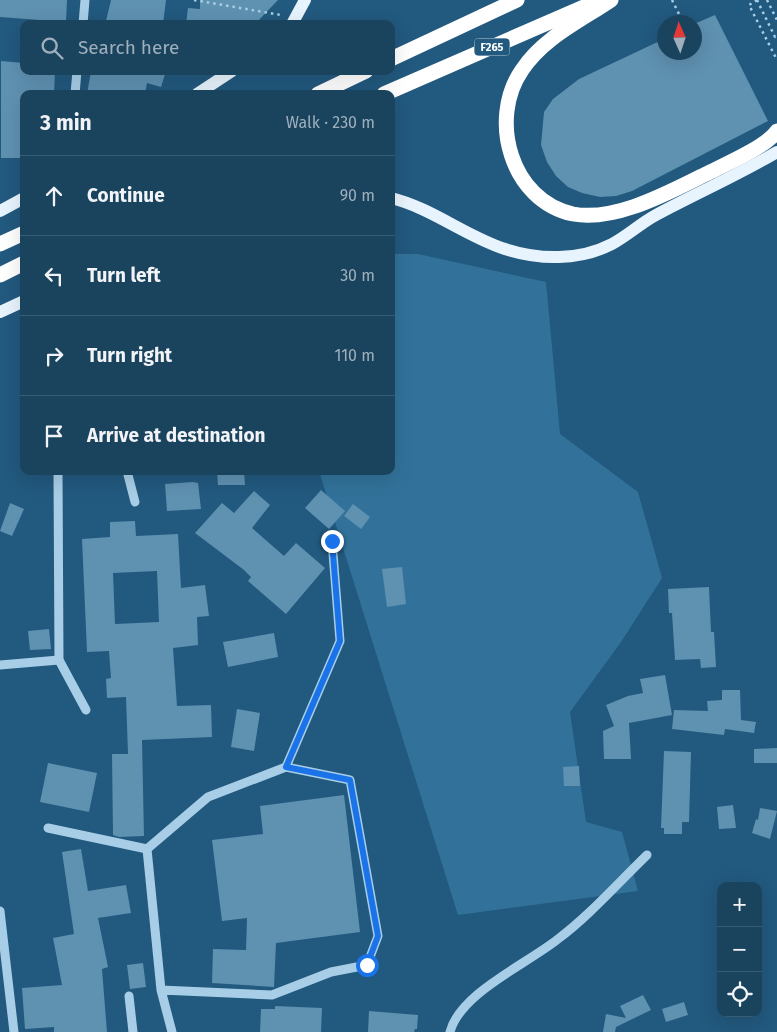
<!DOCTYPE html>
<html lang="en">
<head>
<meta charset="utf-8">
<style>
  :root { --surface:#1a435e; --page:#234a64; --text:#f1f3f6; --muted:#9fb0bc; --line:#385c73 }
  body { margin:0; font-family:"Fira Sans",sans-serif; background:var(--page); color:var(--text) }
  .controls { position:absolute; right:15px; bottom:15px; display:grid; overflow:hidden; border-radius:10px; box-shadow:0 5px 20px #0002 }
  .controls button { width:45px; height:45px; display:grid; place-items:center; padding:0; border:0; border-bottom:1px solid var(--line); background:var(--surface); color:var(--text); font:25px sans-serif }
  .compass { position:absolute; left:657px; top:15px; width:45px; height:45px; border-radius:50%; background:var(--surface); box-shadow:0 5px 20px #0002; rotate:357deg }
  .stop { position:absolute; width:15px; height:15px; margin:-11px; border:4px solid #1a73e8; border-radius:50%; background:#fff }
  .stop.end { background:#1a73e8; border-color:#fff; box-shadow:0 1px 5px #0008 }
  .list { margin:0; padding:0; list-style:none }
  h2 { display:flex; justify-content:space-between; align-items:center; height:65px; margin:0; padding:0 20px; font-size:21px }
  h2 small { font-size:16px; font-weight:400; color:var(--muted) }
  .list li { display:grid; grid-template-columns:32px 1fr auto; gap:15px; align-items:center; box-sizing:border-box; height:80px; padding:0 20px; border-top:1px solid var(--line) }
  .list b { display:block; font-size:19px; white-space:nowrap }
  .list em { font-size:16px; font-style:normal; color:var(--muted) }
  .icon { flex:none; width:28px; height:28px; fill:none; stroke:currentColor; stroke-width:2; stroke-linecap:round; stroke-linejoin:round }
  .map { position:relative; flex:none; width:777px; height:1032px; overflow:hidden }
  .search { position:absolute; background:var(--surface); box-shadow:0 5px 20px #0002; left:20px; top:20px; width:375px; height:55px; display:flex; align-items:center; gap:12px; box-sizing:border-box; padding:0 18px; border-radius:10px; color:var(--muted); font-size:19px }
  .panel { position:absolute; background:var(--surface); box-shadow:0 5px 20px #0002; left:20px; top:90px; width:375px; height:385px; border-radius:10px }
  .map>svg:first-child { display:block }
  .green { fill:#32729a }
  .building { fill:#5f91b1; fill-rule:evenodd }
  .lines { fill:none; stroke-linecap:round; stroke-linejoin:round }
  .path { stroke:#a7cee6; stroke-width:2.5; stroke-dasharray:2.5 4; stroke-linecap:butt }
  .minor { stroke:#a7cee6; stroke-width:9 }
  .major { stroke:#e8f4fd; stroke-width:12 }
  .highway { stroke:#fff; stroke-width:15 }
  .path-bridge { stroke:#a7cee6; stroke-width:2.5; stroke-dasharray:2.5 4; stroke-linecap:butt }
  .route { stroke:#1a73e8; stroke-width:6 }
  .labels { text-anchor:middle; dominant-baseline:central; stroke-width:5; stroke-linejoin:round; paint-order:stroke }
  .shield { fill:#22597e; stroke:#bdcdd8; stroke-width:1 }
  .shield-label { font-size:11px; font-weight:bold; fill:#fff }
</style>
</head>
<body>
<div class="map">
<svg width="777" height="1032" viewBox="0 0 777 1032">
  <rect width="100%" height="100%" fill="#22597e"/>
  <!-- green -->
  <path class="green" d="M391,254H418L546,282L560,434L638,492L662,578L621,642L570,712L586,822L622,832L638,891L458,915L319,471H391Z"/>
  <!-- building -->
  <g class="building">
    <path d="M0,0H67L66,22L0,17Z"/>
    <path d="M111,0H166L163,24H114L106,21Z"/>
    <path d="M200,0H278L255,24H186L188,8L200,9Z"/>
    <path d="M715,15L768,121L632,191L616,196L600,197L582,193L568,187L556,176L547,162L541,145L544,112L553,99L579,79L664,39V52H694V24Z"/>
    <path d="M1,61L24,63V71H55L54,94H24V152H20V158H1Z"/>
    <path d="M91,71H166L161,87L147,83L145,94H87Z"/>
    <path d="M217,471H244L245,485H218Z"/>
    <path d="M193,482L198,483L201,509L167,511L165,484Z"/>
    <path d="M321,490L345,511L329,529L305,508Z"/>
    <path d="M254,491L270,505L252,528L284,556L296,543L325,568L286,614L248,581L251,577L244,570L195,533L222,503L234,513Z"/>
    <path d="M10,503L24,509L12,536L0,531Z"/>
    <path d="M353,504L370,517L361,529L344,516Z"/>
    <path d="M135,521L136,536L178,534L181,588L205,585L209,616L197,617L198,645L173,648L177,706L211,705L212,737L142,740L144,836L119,837L113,835L112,754H128L126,697L107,698L106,679L111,678L109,651L87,652L82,539L110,537V522ZM157,571L159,622L115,624L113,573Z"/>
    <path d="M402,567L406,604L387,607L382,569Z"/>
    <path d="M709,587L711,632H714L716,667L701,668L700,659L675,660L672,613H669L668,589Z"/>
    <path d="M49,629L51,649L30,650L28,631Z"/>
    <path d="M274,633L278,657L228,667L223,642Z"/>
    <path d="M665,675L672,715L629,723L631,759H604L603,731L614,726L606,705L628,696L643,693L640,679Z"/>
    <path d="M722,690H740L741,720L756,722L754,733L725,729L724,735L672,729L674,710L708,711L707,701L722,700Z"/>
    <path d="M237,709L260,713L254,751L231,747Z"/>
    <path d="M777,748V763H754V749Z"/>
    <path d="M664,751L691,752L689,822H682V834H664V828H661Z"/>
    <path d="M48,763L97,773L89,812L40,802Z"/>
    <path d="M579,766L580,786H564L563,767Z"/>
    <path d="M344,795L360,932L276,943L274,987L212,983L213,949L246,950L247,918L222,921L212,840L263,834L260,806Z"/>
    <path d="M733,805L736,828L719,829L717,807Z"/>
    <path d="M760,808L777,811L770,839L752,833L756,819L758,820Z"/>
    <path d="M81,849L88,891L126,885L131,913L98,918L108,967L102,969L107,1032H54V1027L25,1029L22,988L62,985L53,938L74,934L62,852Z"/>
    <path d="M143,963L146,987L130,989L127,965Z"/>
    <path d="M643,995L651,1010L616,1027L615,1032H603L606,1014L626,1018L620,1006Z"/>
    <path d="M684,1002L688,1015L666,1022L662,1009Z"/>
    <path d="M275,1006L322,1008L321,1032H260L261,1009H275Z"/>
    <path d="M369,1011L418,1015L417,1029H415L414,1032H368Z"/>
  </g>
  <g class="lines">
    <!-- path -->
    <g class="path">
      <path d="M194,0L281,15"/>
      <path d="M672,0L683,22"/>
      <path d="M757,0L775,37L777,36"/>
      <path d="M767,0L777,20"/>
    </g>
    <!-- minor -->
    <g class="minor">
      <path d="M83,24L85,0"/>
      <path d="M75,94L77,71"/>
      <path d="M58,471L59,660L86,710"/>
      <path d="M127,471L135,502"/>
      <path d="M0,665L59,660"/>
      <path d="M286,767L340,641L332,541"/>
      <path d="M48,828L147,849"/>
      <path d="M0,911L14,1032"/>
      <path d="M161,990L272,995L331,972L367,965L378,936L350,780L286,767L208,797L147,849L161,990L172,1032"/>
      <path d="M129,996L133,1032"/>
      <path d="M450,1032C460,993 527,964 558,939C590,915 618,883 647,855"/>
    </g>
    <!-- major -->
    <g class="major">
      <path d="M292,24L305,0"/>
      <path d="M197,94L232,71"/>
      <path d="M391,198C432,208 465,236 505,249C539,260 579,261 612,244C627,236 641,223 656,215C697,193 738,175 777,152"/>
      <path d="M0,211L24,198"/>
      <path d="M0,312L24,301"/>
    </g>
    <!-- highway -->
    <g class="highway">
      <path d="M611,0C580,21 543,38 522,70C488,119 511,201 573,214C616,222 669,192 706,174C724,165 766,147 777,131"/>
      <path d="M391,59L517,0"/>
      <path d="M318,94L366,71"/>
      <path d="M384,94L593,3"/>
      <path d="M0,244L24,233"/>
      <path d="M0,275L24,263"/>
    </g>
    <!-- path-bridge -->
    <path class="path-bridge" d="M757,0L749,5L777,60"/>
  </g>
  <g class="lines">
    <!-- route -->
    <path class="route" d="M332,541L340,641L286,767L350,780L378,936L367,965"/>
  </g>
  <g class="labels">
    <!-- shield labels -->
    <rect class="shield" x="474.5" y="38.5" width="35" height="17" rx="4"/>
    <g class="shield-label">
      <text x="492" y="47">F265</text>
    </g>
  </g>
</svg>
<div class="controls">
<button>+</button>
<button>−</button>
<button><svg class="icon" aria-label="locate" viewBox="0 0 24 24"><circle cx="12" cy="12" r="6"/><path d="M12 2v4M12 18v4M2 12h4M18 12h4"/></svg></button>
</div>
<svg class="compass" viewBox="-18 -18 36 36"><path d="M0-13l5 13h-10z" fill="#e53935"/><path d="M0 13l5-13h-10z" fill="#9fb0bc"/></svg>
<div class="stop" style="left:367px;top:965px"></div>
<div class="stop end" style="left:332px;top:541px"></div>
<div class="search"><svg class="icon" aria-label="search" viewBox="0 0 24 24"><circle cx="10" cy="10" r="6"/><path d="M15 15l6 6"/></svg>Search here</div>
<section class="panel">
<h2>3 min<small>Walk · 230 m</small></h2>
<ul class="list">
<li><svg class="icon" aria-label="ahead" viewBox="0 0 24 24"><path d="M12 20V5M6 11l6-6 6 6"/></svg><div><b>Continue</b></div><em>90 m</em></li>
<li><svg class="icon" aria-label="left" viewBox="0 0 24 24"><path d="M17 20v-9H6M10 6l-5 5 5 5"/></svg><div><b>Turn left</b></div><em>30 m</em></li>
<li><svg class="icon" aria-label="right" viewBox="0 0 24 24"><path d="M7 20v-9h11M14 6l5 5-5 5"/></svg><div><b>Turn right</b></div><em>110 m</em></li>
<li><svg class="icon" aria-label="arrive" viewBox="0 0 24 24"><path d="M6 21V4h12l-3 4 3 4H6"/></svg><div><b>Arrive at destination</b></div></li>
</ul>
</section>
</div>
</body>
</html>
